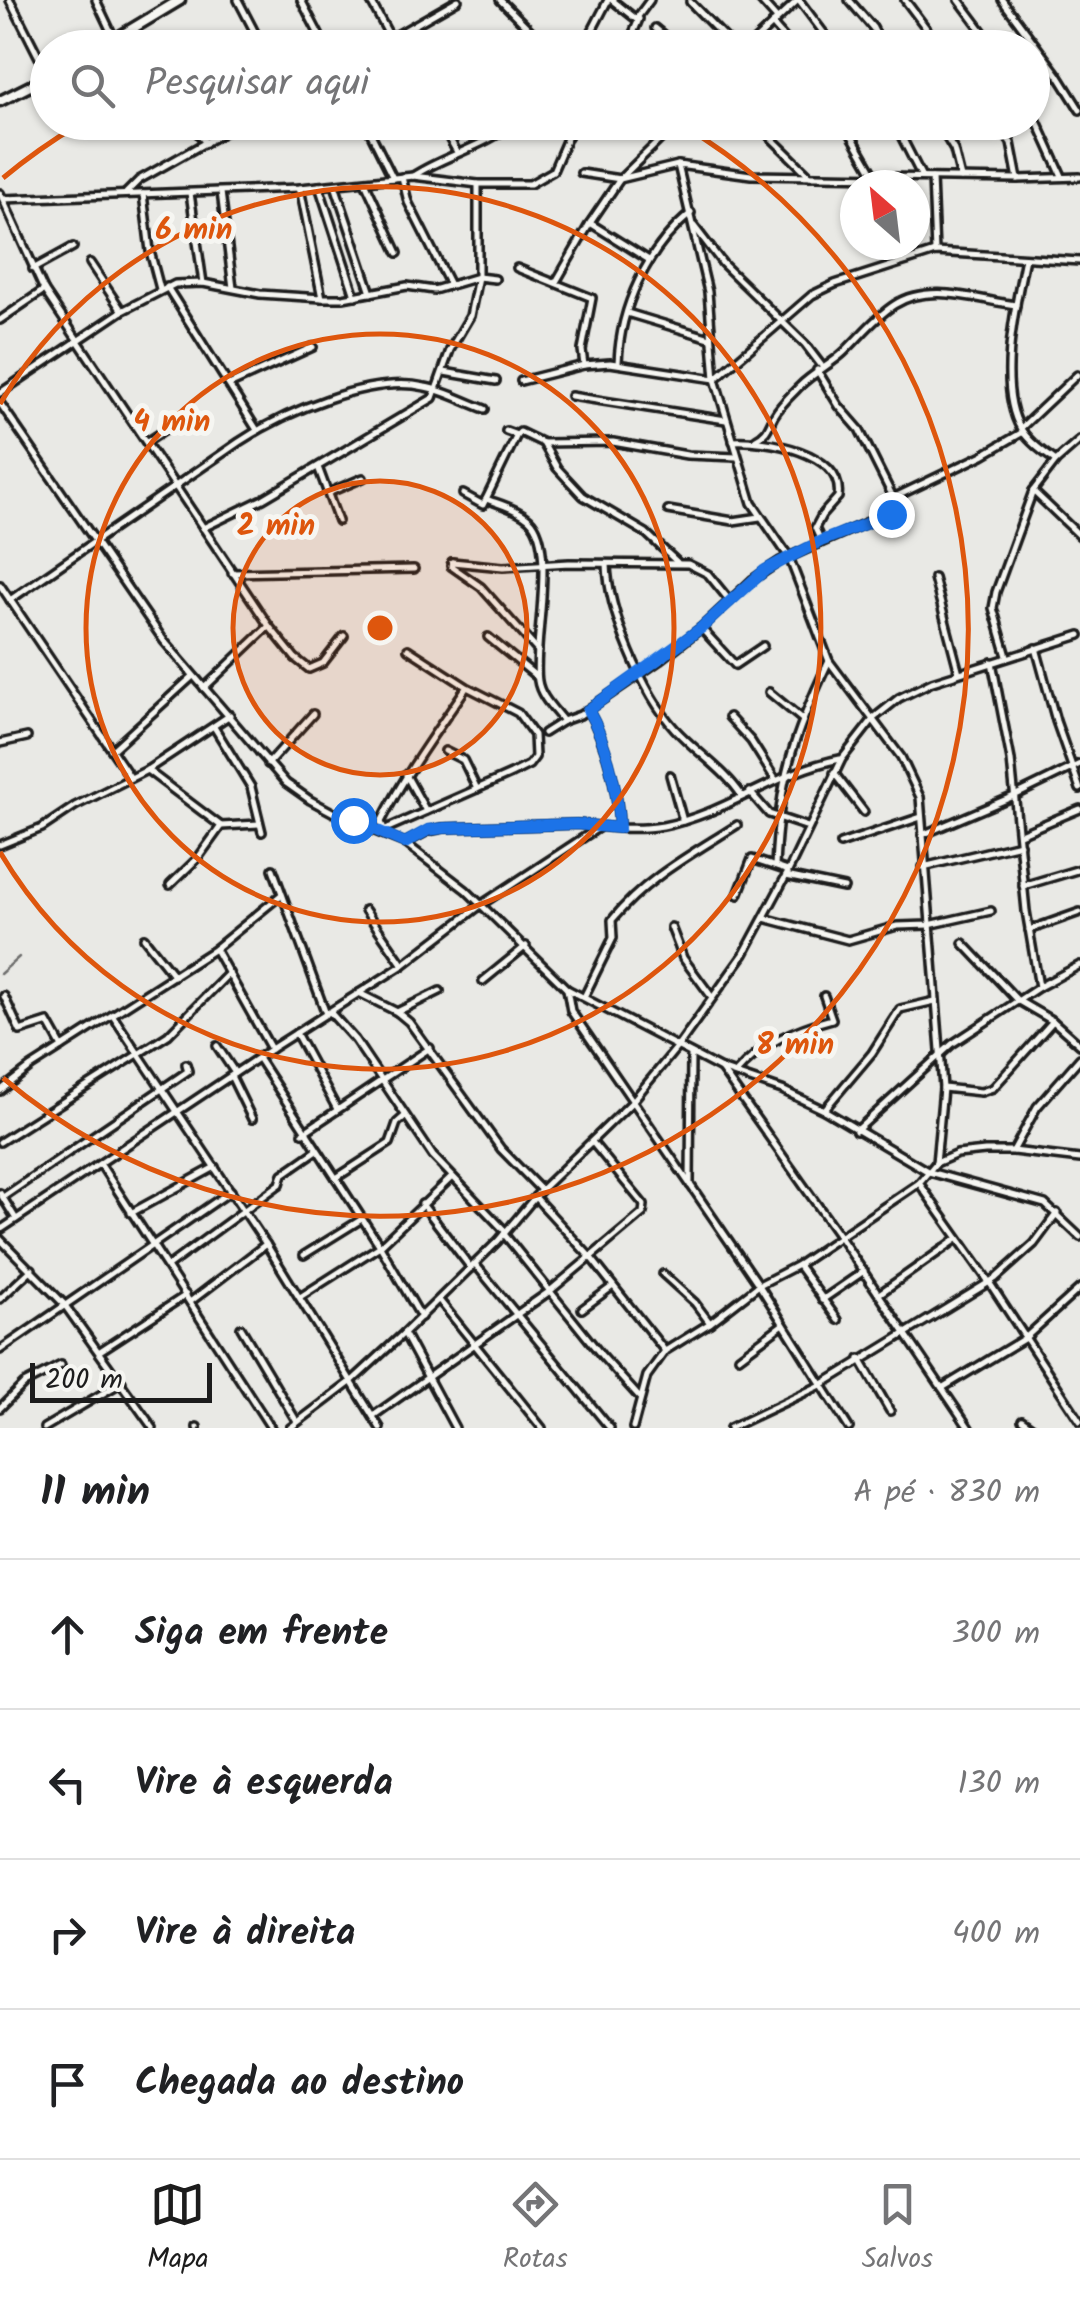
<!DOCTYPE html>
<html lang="pt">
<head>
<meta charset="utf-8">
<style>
  :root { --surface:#fff; --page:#f2f2f2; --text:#202124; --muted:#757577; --line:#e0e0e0; --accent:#1c1c1c }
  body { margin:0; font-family:Kalam,sans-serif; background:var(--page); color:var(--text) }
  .compass { position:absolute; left:840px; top:170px; width:90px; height:90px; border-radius:50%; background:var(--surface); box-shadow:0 2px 8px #0004; rotate:332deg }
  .scale { position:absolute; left:30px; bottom:25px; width:182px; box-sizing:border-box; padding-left:10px; border:5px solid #1c1c1c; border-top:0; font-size:28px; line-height:35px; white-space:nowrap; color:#1c1c1c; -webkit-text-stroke:8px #f6f6f2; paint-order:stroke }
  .stop { position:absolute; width:30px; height:30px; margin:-22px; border:8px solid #1a73e8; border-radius:50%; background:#fff }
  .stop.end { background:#1a73e8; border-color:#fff; box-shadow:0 2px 10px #0008 }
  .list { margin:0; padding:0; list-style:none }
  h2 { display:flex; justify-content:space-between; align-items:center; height:130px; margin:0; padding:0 40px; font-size:42px }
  h2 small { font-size:32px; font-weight:400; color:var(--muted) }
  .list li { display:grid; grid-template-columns:65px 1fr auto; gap:30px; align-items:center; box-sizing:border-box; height:150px; padding:0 40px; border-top:2px solid var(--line) }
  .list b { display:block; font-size:38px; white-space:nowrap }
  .list em { font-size:32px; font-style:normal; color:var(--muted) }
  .icon { flex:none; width:55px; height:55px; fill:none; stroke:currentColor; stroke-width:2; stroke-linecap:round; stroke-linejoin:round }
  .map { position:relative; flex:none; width:1080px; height:1428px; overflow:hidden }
  .search { position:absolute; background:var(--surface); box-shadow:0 2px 8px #0004; left:30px; right:30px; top:30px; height:110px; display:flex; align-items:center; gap:25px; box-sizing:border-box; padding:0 35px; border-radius:55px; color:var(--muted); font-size:38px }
  .sheet { height:730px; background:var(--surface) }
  nav { display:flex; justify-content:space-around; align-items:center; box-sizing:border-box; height:140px; border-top:2px solid var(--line); background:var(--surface); font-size:28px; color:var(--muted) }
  nav a { display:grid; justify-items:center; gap:5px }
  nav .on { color:var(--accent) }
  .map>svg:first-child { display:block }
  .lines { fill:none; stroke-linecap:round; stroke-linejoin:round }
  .stream { stroke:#6d6d6c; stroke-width:2.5 }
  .street-casing { stroke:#1c1c1c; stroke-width:12 }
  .secondary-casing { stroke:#1c1c1c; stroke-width:15 }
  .street { stroke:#f6f6f2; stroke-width:5 }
  .secondary { stroke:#f6f6f2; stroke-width:8 }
  .route { stroke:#1a73e8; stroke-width:12 }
  .ring { fill:none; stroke:#de560d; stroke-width:5 }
  .centre { fill:#de560d; stroke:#f6f6f2; stroke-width:5 }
  .ring-label { font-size:30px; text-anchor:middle; font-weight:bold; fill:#de560d; stroke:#f6f6f2; stroke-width:10; stroke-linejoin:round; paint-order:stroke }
</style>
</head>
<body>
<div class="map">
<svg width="1080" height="1428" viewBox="0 0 1080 1428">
  <rect width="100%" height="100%" fill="#e9e9e5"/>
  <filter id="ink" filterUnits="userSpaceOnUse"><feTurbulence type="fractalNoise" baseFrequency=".01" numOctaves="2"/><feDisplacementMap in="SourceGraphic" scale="20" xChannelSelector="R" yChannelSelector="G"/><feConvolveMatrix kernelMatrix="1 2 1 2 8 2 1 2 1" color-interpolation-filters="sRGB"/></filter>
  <g filter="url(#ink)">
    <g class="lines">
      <!-- stream -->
      <path class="stream" d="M0,974L19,957"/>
      <!-- street casing -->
      <g class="street-casing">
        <g id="street">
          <path d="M10,0L48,75"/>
          <path d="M96,0L114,38"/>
          <path d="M238,0L263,48"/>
          <path d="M301,0L326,48"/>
          <path d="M370,0L396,48"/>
          <path d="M500,0L548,48"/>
          <path d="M612,0L636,19L650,0"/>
          <path d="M760,0L777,19"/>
          <path d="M799,0L835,48"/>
          <path d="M849,0L873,28L883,48"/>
          <path d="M905,0L941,48"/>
          <path d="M959,0L995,48"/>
          <path d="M1002,0L1058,75L1080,110"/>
          <path d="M690,2L735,48"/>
          <path d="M772,24L793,48"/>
          <path d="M655,28L679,48"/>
          <path d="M134,29L145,48"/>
          <path d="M374,48L458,0"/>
          <path d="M583,48L608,0"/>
          <path d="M627,48L639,19"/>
          <path d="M747,48L798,0"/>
          <path d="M1032,110L1062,176"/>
          <path d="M189,122L206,143"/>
          <path d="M365,122L393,178"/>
          <path d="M440,122L457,152"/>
          <path d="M529,122L569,135"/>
          <path d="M656,122L665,137"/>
          <path d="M755,122L810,176"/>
          <path d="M844,122L875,176"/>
          <path d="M894,122L922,177"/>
          <path d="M937,122L954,150L961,178"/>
          <path d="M996,122L1011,143L1018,179"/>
          <path d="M678,165L708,292L715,379L752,503L789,557L829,661L901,757L920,797L943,1088L936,1163"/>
          <path d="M581,173L620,179L678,165L751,175L1018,179L1080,177"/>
          <path d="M413,176C445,155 485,147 515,122"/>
          <path d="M402,177L408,202L450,285"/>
          <path d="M932,178L935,252"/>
          <path d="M365,182L398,253"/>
          <path d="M335,185L371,293"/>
          <path d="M319,186L355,296"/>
          <path d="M300,188L322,298"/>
          <path d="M221,192L233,288"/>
          <path d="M0,193L44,290L269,626L295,658L309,669L323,663L344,636"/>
          <path d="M126,193L139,180L242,122"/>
          <path d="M190,193L203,283"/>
          <path d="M143,194L150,251L160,289"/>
          <path d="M3,199L300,188L413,176L478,184H530L553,171L574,122"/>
          <path d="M590,223L649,260"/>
          <path d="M694,226L723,264L805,344L821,365"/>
          <path d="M1025,258C1016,303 996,387 1021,429C1029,442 1043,452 1056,461"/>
          <path d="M90,263L122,311"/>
          <path d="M517,268L592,298L582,350L584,365"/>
          <path d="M33,269L73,247"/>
          <path d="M556,282L590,223L620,179L678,122"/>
          <path d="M167,287L257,430"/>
          <path d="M627,313L710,338"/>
          <path d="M0,320L44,290"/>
          <path d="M618,363C620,307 647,249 691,213"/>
          <path d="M444,372L496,381"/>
          <path d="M521,381L584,365L610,363L715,379L812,295L835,284L935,252L1080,261"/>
          <path d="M231,384L313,347"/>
          <path d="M0,393L122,311L175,284L203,283L260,294L322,298H343L407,286L434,290L478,277L495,279"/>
          <path d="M571,396L726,420"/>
          <path d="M0,403L164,641L286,783L310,800L347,820L405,843L466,890L567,989L571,1011L759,1285L849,1428"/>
          <path d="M1021,428L1077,375"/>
          <path d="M506,431L517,435L520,432L543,443L613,442L687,455L737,457"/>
          <path d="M517,435L486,499C499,504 518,509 529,519C558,545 532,645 538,681C540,696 554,709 563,721"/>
          <path d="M756,439C768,433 768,427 774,416C780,405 791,395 800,386C813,373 830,365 843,353C860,337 874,318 894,305C930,282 977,300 1016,305"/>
          <path d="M733,441C764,439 845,452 838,497L822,515L815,528L821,541"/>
          <path d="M147,442L187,416"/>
          <path d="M543,443L557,468L583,496L646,533L677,562"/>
          <path d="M318,467L338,521"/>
          <path d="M1033,491L1080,536"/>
          <path d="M328,493L363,478"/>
          <path d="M463,494L483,505L486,499"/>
          <path d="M893,498L983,455L1023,432"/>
          <path d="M668,510L733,521L760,517"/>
          <path d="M203,528L263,499L433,398L450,350L470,316L478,277V184"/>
          <path d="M452,562L503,567L569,563L688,564L708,574L730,601"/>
          <path d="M452,562L451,566L481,587L538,651"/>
          <path d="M607,564C608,611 643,694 675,729C697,753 724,769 742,796"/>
          <path d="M232,573L414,569"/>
          <path d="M934,578L959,673"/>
          <path d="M0,585L130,777"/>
          <path d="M10,600L239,442C285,412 370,375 425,387C446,391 465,402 485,409"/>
          <path d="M701,628L735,665L763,646"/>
          <path d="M488,637L537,677"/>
          <path d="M1036,648L1056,721L1080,789"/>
          <path d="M1007,656L993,608L996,592L1033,491L1056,461L1080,440"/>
          <path d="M992,662L1011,760L1026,911L1039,987"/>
          <path d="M204,688L269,626"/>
          <path d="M769,692L803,720"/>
          <path d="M588,710C606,742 618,789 619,827"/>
          <path d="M729,717L751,741L775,779"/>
          <path d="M214,727L251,787L262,832"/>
          <path d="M544,733L563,721L580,715L659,661L701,628L752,580L780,561L895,510L896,503L859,429L839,406L817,370"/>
          <path d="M0,743L27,737"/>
          <path d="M112,750L193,676"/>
          <path d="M445,751L463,760L477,789"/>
          <path d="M268,764L313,714"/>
          <path d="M147,770L221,826L259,824"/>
          <path d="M834,773L864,812"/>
          <path d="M406,775L426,811"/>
          <path d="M670,775L683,821"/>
          <path d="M750,792L769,814L808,827"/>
          <path d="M384,829L381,822C405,774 436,732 466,688"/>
          <path d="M379,832L511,774L529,765L535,757L534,735L518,713L467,687L408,649"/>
          <path d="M1020,834L1080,809"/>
          <path d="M922,835L1014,796L1080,764"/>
          <path d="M405,843L428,831L443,828L577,824C605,827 634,831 663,826C726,814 777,771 840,759"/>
          <path d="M840,844L921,817"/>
          <path d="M0,845L42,828L75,806L147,770L230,715"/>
          <path d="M775,866C779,781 792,738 829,661"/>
          <path d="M923,867L1020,844"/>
          <path d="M273,869L326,1014"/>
          <path d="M786,876L844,888"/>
          <path d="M170,885L198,858L221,826"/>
          <path d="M1023,886L1080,869"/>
          <path d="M738,895L752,859L788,871"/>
          <path d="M365,910L403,965"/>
          <path d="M764,918L848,940L897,926L929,925L991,911"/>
          <path d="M671,927L683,958L711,996"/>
          <path d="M1029,930L1080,912"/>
          <path d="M144,938L174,976"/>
          <path d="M963,943L1017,1000L1053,1021L1080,1045"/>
          <path d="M215,949L271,1049"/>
          <path d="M483,981L526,946"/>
          <path d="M567,989L721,1069L782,1090L824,1110L929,1172L1045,1204L1080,1237"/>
          <path d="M359,993L397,1012L409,1022L501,1149L541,1190"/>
          <path d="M4,996L20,1031L48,1022L62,1047"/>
          <path d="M584,997L613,938L612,920C646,878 692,854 737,825"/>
          <path d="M330,1012L355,1040L433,1156L505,1231"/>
          <path d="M397,1012L440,991"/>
          <path d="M113,1016L266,1244L380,1428"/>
          <path d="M296,1033L337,1109"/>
          <path d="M217,1046L235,1073"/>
          <path d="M258,1058L380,1246L421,1317"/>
          <path d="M721,1069L840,1237L969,1428"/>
          <path d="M736,1073C763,1043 794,1029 832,1019L824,996"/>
          <path d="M231,1076L252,1119"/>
          <path d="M943,1088L981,1092L993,1088L1053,1021"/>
          <path d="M0,1091L31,1067L215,949L281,895"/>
          <path d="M824,1110L872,1053L900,1009L935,1001"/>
          <path d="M856,1131L952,1044L1039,987L1080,965"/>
          <path d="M303,1133L430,1048"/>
          <path d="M0,1142L168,1035L229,973"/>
          <path d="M1013,1151L1037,1107L1080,1058"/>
          <path d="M101,1165L271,1428"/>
          <path d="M336,1178L390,1143L397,1123L405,1116"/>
          <path d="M919,1183L989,1282L1080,1421"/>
          <path d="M690,1185L691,1054"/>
          <path d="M0,1193L16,1219"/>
          <path d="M3,1197L188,1071L186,1064"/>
          <path d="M535,1197L592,1259L665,1351"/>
          <path d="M422,1204L471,1268"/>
          <path d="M131,1213L215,1167"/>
          <path d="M0,1230L271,1049L403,965L482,904L598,828"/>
          <path d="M504,1234L602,1356L639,1397"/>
          <path d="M0,1239L64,1304L153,1428"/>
          <path d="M304,1255L362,1219"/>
          <path d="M475,1264L610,1428"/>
          <path d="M798,1265L838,1320"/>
          <path d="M168,1266L280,1184L283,1174L316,1151"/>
          <path d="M663,1274L695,1303L710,1323"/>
          <path d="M879,1294L957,1239"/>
          <path d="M300,1297L380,1246L452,1177"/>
          <path d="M0,1299L32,1269"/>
          <path d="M439,1300L542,1428"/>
          <path d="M822,1300L864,1271"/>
          <path d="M190,1302L266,1244"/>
          <path d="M582,1309L613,1286"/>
          <path d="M241,1328L297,1422"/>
          <path d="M404,1333L455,1428"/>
          <path d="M0,1350L231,1191"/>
          <path d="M100,1351L186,1295"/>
          <path d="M739,1357L782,1325"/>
          <path d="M860,1359L890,1411"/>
          <path d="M942,1388L1025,1338L1080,1288"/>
          <path d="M0,1408L24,1384L61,1365"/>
          <path d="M373,1416L550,1291L643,1213L644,1205L593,1143"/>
          <path d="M1022,1420L1033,1428"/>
          <path d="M197,1427V1428"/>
          <path d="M44,1428L122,1382"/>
          <path d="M290,1428L352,1381L404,1333L498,1241L541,1190L631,1103L678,1046L744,954L786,876L842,759L874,718L899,698L932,682L1080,635"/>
          <path d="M633,1428L647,1376L665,1351L710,1323L759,1285L798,1265L919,1183L936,1163L957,1154L985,1151H1013L1080,1159"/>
          <path d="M730,1428L821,1385L996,1278L1034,1244L1057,1213"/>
        </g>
      </g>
      <!-- secondary casing -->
      <g class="secondary-casing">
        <g id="secondary">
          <path d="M100,48L180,0"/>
          <path d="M0,101L48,77"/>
        </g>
      </g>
      <!-- street -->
      <use href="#street" class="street"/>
      <!-- secondary -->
      <use href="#secondary" class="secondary"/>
    </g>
  </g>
  <g class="lines" filter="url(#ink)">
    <!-- route -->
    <path class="route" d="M353,820L405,843L428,830L444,828L576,824L619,828C618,790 607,743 588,710L701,628L765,570L821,541L891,514"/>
  </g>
  <!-- distance rings -->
  <circle cx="380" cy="628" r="147" fill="#de560d" fill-opacity=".12"/>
  <g class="ring">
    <circle cx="380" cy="628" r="147"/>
    <circle cx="380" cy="628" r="294"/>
    <path d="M0 404A441 441 0 1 1 0 852"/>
    <path d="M3 178A587 587 0 0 1 78 125M293 47A587 587 0 0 1 467 47M682 125A587 587 0 1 1 3 1078"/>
  </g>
  <circle cx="380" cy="628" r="15" class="centre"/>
  <g class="ring-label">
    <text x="194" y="239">6 min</text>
    <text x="172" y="431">4 min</text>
    <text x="276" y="535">2 min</text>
    <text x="795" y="1054">8 min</text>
  </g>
</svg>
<svg class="compass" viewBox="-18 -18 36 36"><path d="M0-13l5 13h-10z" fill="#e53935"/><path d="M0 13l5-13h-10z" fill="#757577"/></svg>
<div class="scale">200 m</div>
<div class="stop" style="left:353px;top:820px"></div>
<div class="stop end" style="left:891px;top:514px"></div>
<div class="search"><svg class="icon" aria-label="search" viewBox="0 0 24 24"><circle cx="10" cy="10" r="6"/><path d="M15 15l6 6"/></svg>Pesquisar aqui</div>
</div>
<section class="sheet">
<h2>11 min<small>A pé · 830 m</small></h2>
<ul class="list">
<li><svg class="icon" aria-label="ahead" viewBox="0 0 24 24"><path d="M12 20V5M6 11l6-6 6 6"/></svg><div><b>Siga em frente</b></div><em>300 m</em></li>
<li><svg class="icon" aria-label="left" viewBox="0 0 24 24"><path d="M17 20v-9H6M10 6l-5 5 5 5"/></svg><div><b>Vire à esquerda</b></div><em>130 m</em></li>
<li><svg class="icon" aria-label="right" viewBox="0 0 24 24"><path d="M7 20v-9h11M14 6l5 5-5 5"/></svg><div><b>Vire à direita</b></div><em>400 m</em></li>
<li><svg class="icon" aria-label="arrive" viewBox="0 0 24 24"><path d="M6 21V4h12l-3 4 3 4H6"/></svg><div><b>Chegada ao destino</b></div></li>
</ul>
</section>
<nav>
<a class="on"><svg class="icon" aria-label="map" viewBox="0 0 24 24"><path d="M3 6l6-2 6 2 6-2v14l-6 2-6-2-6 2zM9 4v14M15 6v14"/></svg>Mapa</a>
<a><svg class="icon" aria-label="directions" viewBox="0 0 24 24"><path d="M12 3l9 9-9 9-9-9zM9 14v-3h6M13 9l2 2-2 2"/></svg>Rotas</a>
<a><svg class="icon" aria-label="saved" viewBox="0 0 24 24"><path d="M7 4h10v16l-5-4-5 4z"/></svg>Salvos</a>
</nav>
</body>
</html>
